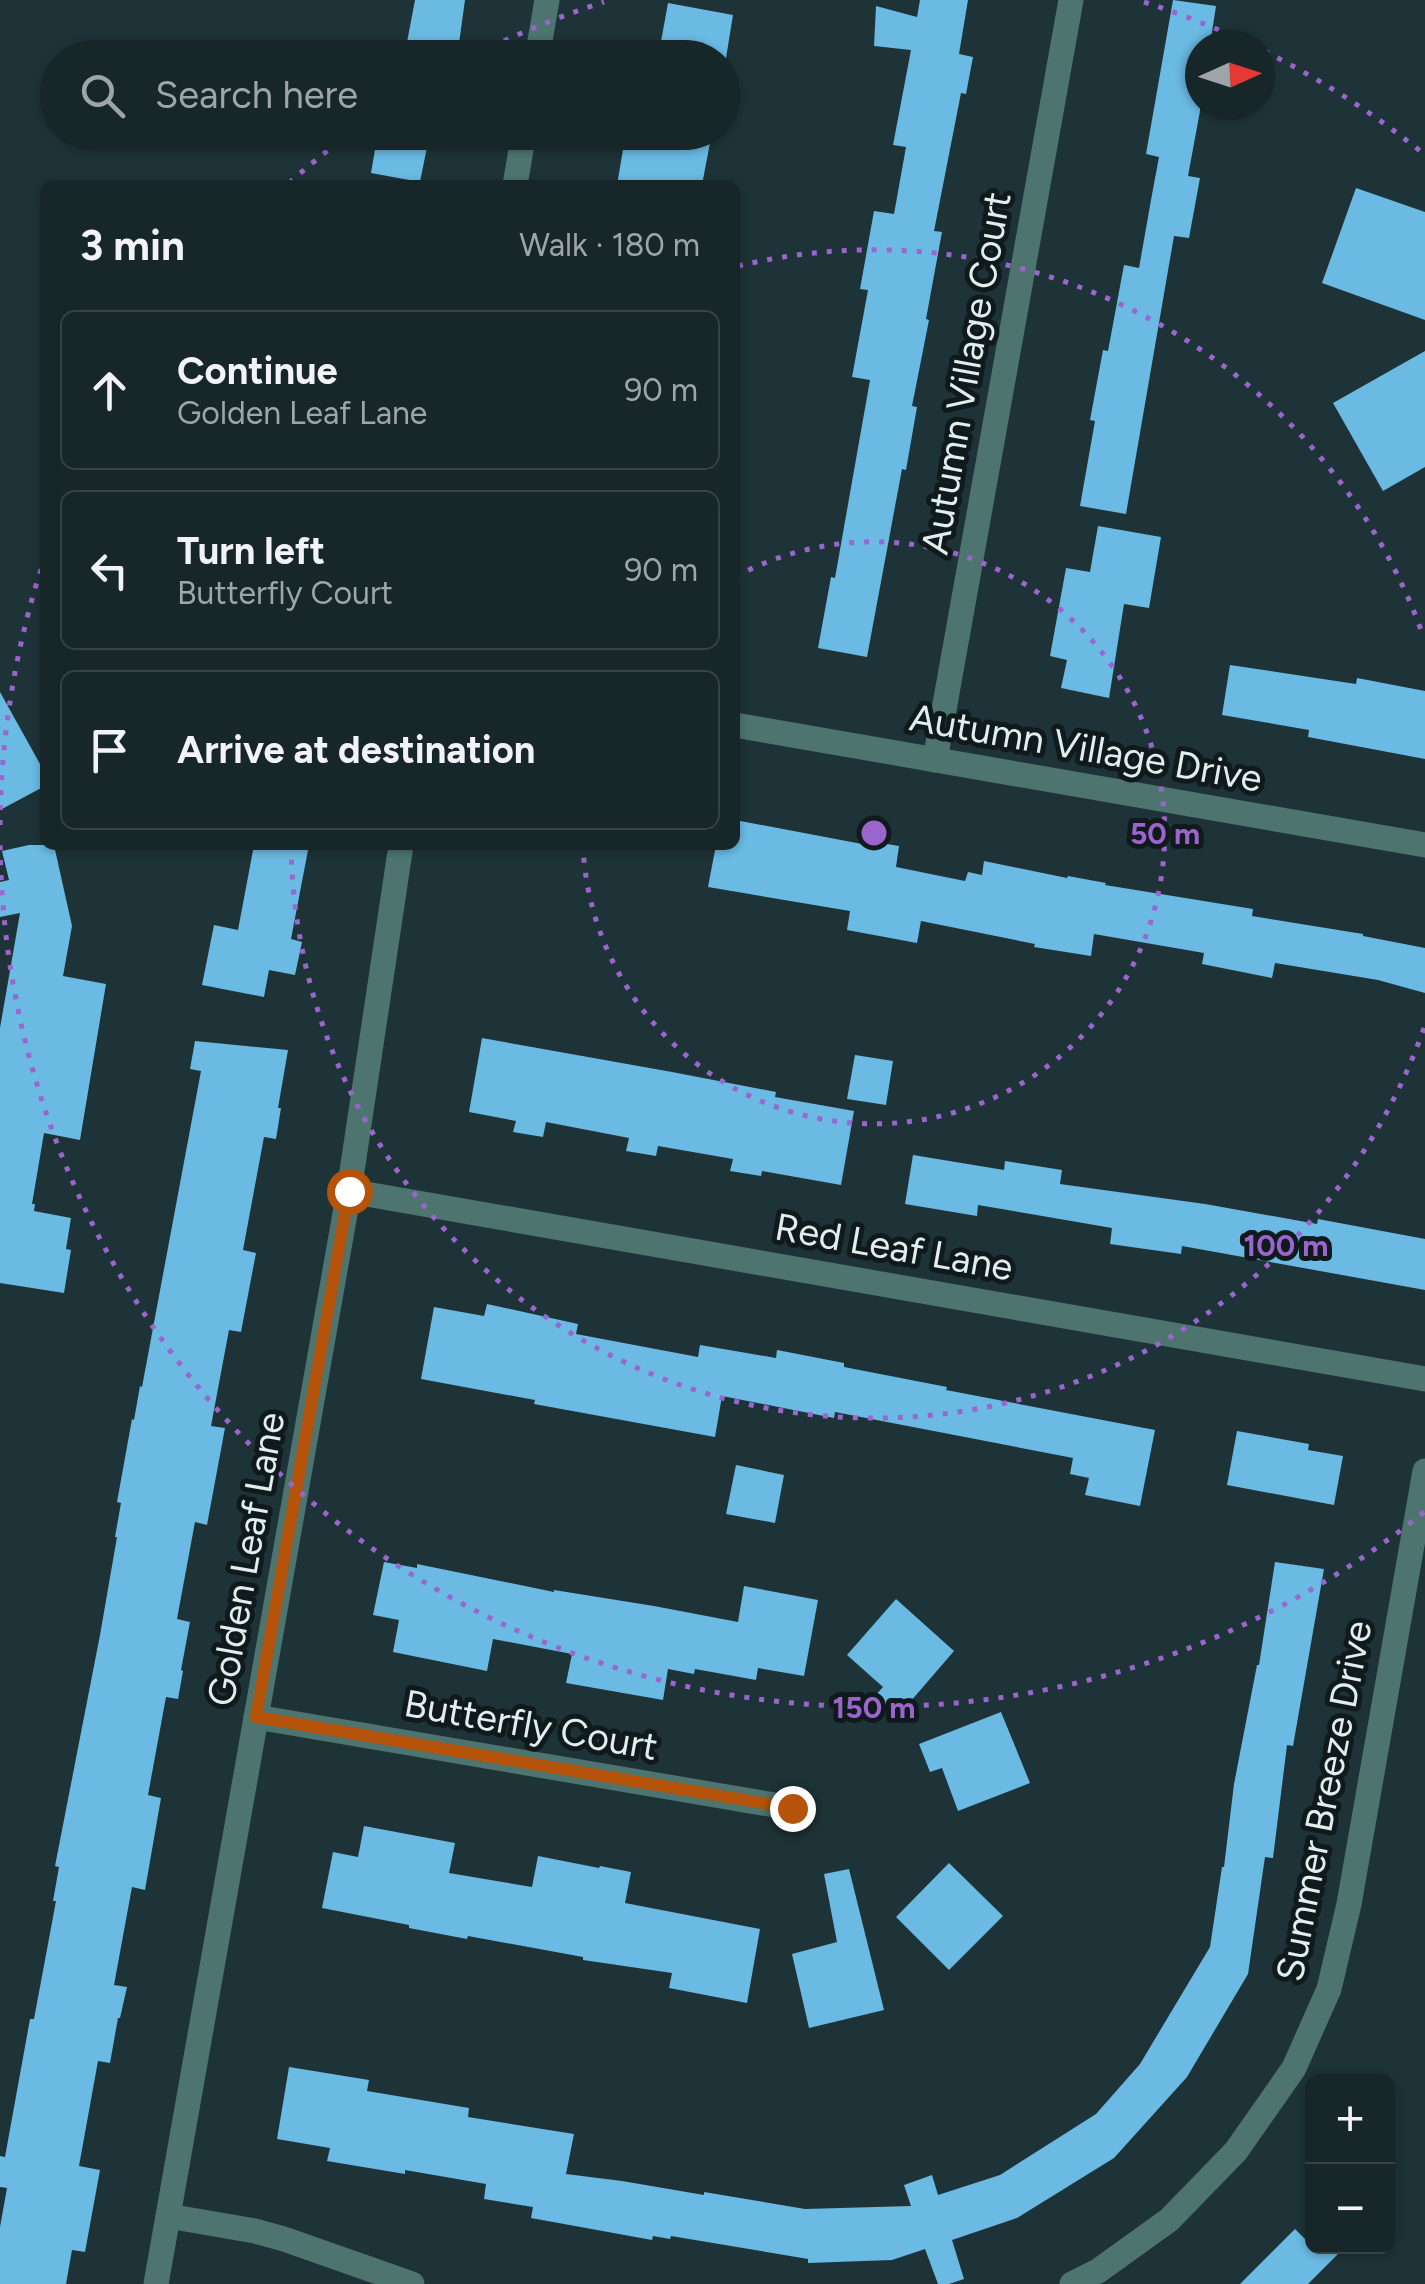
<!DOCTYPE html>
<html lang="en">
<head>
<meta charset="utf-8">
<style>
  :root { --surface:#162629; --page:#1f2e31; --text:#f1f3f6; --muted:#9ea5a8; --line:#354346 }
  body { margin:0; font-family:Figtree,sans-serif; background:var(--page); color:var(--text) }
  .controls { position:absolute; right:30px; bottom:30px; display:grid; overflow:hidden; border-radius:15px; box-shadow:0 2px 8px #0004 }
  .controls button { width:90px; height:90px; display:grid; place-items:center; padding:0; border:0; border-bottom:2px solid var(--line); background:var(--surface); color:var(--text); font:50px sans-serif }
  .compass { position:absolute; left:1185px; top:30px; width:90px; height:90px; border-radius:50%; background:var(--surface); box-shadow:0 2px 8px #0004; rotate:87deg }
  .stop { position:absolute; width:30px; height:30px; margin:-22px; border:8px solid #b45309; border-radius:50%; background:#fff }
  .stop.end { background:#b45309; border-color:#fff; box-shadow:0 2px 10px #0008 }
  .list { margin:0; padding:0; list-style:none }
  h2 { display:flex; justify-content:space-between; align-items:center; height:130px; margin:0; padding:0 40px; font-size:42px }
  h2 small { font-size:32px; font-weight:400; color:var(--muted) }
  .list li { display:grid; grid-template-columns:65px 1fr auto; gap:30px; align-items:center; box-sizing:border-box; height:160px; margin:0 20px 20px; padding:0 20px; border:2px solid var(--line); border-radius:15px }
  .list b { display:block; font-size:38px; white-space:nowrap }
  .list p { margin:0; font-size:32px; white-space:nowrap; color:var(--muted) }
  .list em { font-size:32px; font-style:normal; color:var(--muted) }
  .icon { flex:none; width:55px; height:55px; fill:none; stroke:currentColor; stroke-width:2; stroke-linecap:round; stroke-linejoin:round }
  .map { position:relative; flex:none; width:1425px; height:2284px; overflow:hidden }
  .search { position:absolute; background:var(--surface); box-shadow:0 2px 8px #0004; left:40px; top:40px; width:700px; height:110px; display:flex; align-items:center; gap:25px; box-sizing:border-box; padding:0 35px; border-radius:55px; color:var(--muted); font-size:38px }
  .panel { position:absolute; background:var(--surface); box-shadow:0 2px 8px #0004; left:40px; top:180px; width:700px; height:670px; border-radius:15px }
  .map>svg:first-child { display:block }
  .building { fill:#6abae3 }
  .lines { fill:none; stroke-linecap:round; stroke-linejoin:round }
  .minor { stroke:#4d746f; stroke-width:25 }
  .route { stroke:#b45309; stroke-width:12 }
  .ring { fill:none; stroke:#9a66ce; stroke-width:5; stroke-dasharray:5 10 }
  .labels { text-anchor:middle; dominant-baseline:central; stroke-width:10; stroke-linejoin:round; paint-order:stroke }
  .street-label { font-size:38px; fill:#e1eef0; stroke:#10191b }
  .centre { fill:#9a66ce; stroke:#10191b; stroke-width:5 }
  .ring-label { font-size:30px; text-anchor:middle; font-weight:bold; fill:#9a66ce; stroke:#10191b; stroke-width:10; stroke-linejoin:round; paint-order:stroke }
</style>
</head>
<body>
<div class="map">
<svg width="1425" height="2284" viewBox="0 0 1425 2284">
  <rect width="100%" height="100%" fill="#1e3337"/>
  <!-- building -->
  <g class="building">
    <path d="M415,0H465L457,58H404Z"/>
    <path d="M920,0H968L959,54L973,57L966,94L961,93L934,231L942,232L926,319L929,320L912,406L917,407L906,470L902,469L867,657L818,648L831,577L835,578L870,380L852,377L868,290L860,289L874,211L894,214L906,147L893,145L911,50L874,46L876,6L917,17Z"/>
    <path d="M1173,0L1216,6L1210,45H1200V111L1188,176L1200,178L1189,238L1174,236L1126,514L1080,506L1095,421L1090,420L1103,350L1108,351L1124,265L1139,268L1151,200L1159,157L1146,154Z"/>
    <path d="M668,3L733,15L726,58H658Z"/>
    <path d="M378,132H430L420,182L371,173Z"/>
    <path d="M626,132H712L702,185H617Z"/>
    <path d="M1356,188L1425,212V320L1322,283Z"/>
    <path d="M1425,351V467L1383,491L1333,403Z"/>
    <path d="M1098,526L1161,537L1149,608L1124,604L1109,698L1061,688L1067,660L1050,656L1066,568L1090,572Z"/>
    <path d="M1230,665L1356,684L1357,678L1425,691V759L1308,737L1309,730L1222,715Z"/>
    <path d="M0,692L45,773V786L0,810Z"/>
    <path d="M735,820L862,844L863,840L899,846L896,867L965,881L968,872L982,875L984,861L1067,878L1068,876L1106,883L1105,885L1253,909L1252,916L1363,934V936L1425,948V993L1378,980L1275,963L1272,978L1202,964L1204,953L1094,934L1091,956L1034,947L1035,944L921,921L917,943L847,930L850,911L708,887L716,845H735Z"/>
    <path d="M29,845H54L72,926L63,976L106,984L80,1140L44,1133L32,1204H35L34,1211L71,1218L66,1249L71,1250L64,1293L0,1283V1028L20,913L0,917V882L9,880L2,851Z"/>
    <path d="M254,845H309L291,939L302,942L295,975L269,970L264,997L202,985L214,925L238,930Z"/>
    <path d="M482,1038L672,1072L776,1092L775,1097L854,1111L841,1185L762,1171L761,1176L730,1171L733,1159L658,1146L656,1156L626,1151L629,1138L546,1122L543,1137L513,1132L516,1121L469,1112Z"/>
    <path d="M195,1041L288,1050L278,1108H281L276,1139L264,1137L243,1250L256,1253L241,1332L229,1330L211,1426L225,1428L207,1525L195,1522L177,1619L190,1622L181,1670L183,1671L178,1699L166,1697L148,1795L161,1798L145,1890L132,1887L114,1985L127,1987L120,2018H118L110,2063L98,2061L79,2166L100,2170L85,2252L72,2250L66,2284H0V2227L7,2188L0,2187V2156L5,2157L30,2019H34L56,1901H53L59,1867L55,1866L100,1635L117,1537H115L121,1503L117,1502L132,1419L134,1420L140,1386L142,1387L201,1071L190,1069Z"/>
    <path d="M855,1055L893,1061L886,1105L847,1099Z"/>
    <path d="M913,1155L1004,1170L1005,1161L1062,1170L1060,1184L1205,1204L1317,1224L1318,1219L1425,1239V1290L1182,1246L1181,1254L1110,1244L1112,1228L978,1205L977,1216L905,1204Z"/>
    <path d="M487,1304L578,1324L576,1334L698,1357L700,1345L776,1358L777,1350L844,1363V1367L947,1387L946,1390L1155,1430L1140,1506L1085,1495L1089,1478L1070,1474L1073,1458L835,1412L834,1418L722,1396L715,1437L534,1404L535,1400L421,1379L434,1307L484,1316Z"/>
    <path d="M1237,1431L1309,1444L1308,1450L1343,1456L1334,1505L1227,1485Z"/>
    <path d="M736,1465L784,1475L775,1523L726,1514Z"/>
    <path d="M384,1562L417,1568V1564L554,1592V1590L654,1606L738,1622L744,1586L818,1600L804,1676L758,1668L756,1680L695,1669L694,1674L668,1669L663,1700L566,1683L572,1654L493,1639L487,1671L393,1652L399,1620L373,1615Z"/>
    <path d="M1275,1562L1324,1569L1293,1746L1287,1745L1273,1858L1265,1857L1248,1974L1187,2077L1114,2158L1017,2218L952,2240L964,2279L949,2284H938L925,2249L892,2260L808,2263V2259L671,2236L670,2239L653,2236L652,2240L531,2218L533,2207L484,2199L486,2184L405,2170V2174L327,2161L330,2148L277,2139L289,2067L369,2080L367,2091L469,2108L468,2117L574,2134L566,2174L622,2181L704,2195V2192L805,2209L911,2206L904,2185L932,2175L938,2195L1000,2175L1096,2114L1140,2064L1210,1947L1222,1867H1224L1234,1784L1257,1665H1259Z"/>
    <path d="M896,1599L954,1651L898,1716L875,1696L883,1687L847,1655Z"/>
    <path d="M1001,1712L1030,1783L958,1811L942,1768L930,1772L919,1744Z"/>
    <path d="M364,1826L455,1843L449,1873L532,1887L538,1856L599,1868L600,1866L631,1872L625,1903L760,1929L747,2003L669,1988L672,1973L583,1960V1957L468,1936L467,1939L409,1928V1925L322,1908L333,1852L358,1857Z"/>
    <path d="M949,1863L1003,1916L949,1970L896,1917Z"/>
    <path d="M849,1869L884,2010L809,2028L792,1954L837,1942L824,1874Z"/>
    <path d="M1295,2229L1312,2246H1346L1308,2284H1240Z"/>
  </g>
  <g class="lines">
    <!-- minor -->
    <g class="minor">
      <path d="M537,58L547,0"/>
      <path d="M515,185L524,132"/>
      <path d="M735,725L1425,845"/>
      <path d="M935,760L1071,0"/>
      <path d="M349,1191L1425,1379"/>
      <path d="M256,1717L792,1808"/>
      <path d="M168,2216L255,2231L284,2239L412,2284"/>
      <path d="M156,2284L349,1191L401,845"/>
      <path d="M1072,2284L1098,2271L1169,2220L1236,2151L1294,2068L1329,1989L1349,1904L1425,1471"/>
    </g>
  </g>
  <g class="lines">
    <!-- route -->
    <path class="route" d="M349,1191L256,1717L792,1808"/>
  </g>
  <!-- distance rings -->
  <g class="ring">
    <path d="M735 577A291 291 0 1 1 583 846"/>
    <path d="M1424 1028A583 583 0 0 1 291 848M738 266A583 583 0 0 1 1424 638"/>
    <path d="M1424 1512A874 874 0 0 1 0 841M0 825A874 874 0 0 1 43 563M289 183A874 874 0 0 1 348 135M477 54A874 874 0 0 1 604 2M1144 2A874 874 0 0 1 1250 44M1264 51A874 874 0 0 1 1424 154"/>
  </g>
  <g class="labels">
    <!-- street labels -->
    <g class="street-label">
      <text transform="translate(966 373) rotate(-80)">Autumn Village Court</text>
      <text transform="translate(1086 748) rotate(10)">Autumn Village Drive</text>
      <text transform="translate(894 1247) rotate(10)">Red Leaf Lane</text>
      <text transform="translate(246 1559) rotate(-80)">Golden Leaf Lane</text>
      <text transform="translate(531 1725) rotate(10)">Butterfly Court</text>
      <text transform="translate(1324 1801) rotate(-79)">Summer Breeze Drive</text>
    </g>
  </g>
  <circle cx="874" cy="833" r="15" class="centre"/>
  <g class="ring-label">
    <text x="1165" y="844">50 m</text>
    <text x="1286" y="1256">100 m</text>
    <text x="874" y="1718">150 m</text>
  </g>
</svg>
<div class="controls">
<button>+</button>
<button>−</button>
</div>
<svg class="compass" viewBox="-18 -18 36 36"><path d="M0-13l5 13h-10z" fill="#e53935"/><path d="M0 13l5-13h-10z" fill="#9ea5a8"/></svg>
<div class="stop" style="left:349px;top:1191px"></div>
<div class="stop end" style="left:792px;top:1808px"></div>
<div class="search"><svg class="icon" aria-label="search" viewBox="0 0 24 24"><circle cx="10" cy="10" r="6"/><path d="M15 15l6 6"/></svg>Search here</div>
<section class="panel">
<h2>3 min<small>Walk · 180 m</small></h2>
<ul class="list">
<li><svg class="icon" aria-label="ahead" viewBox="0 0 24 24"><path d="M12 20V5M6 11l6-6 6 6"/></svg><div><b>Continue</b><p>Golden Leaf Lane</p></div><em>90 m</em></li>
<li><svg class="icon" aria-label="left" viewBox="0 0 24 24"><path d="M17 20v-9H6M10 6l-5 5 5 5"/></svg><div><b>Turn left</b><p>Butterfly Court</p></div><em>90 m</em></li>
<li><svg class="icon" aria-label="arrive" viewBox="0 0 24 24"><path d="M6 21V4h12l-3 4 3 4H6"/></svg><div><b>Arrive at destination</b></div></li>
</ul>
</section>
</div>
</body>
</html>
